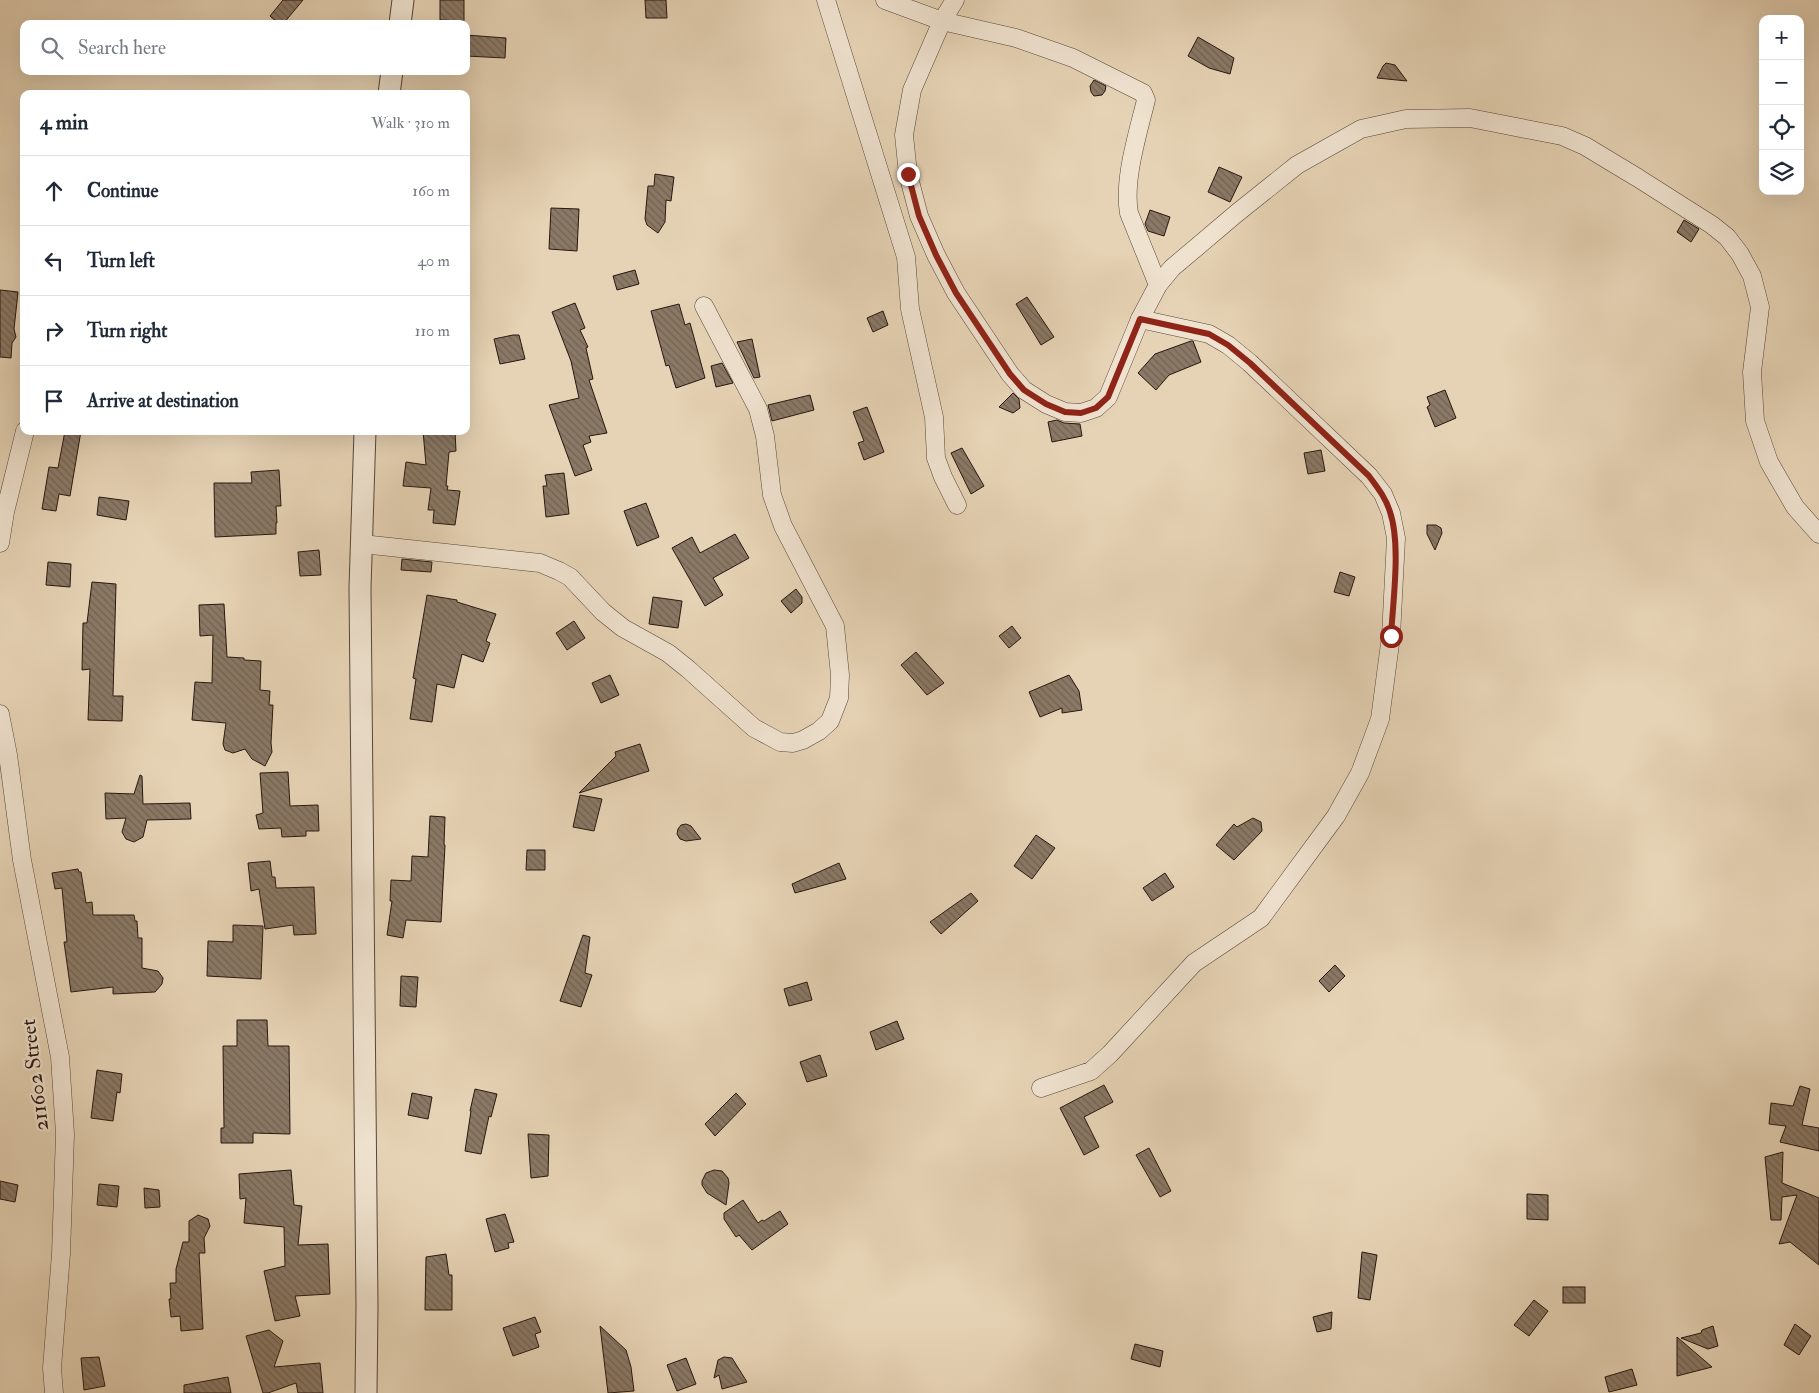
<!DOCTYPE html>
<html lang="en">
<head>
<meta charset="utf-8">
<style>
  :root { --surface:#fff; --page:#f6f6f7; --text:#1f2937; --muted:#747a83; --line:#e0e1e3 }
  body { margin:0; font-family:"IM FELL Double Pica",serif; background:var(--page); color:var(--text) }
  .controls { position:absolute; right:15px; top:15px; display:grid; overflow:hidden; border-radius:10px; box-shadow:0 5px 20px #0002 }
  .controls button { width:45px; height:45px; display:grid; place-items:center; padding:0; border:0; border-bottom:1px solid var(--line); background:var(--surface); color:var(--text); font:25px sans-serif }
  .stop { position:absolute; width:15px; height:15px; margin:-11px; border:4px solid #8f2418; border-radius:50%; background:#fff }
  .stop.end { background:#8f2418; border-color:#fff; box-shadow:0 1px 5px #0008 }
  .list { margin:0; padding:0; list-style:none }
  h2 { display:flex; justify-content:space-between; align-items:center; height:65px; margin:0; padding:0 20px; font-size:21px }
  h2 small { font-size:16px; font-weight:400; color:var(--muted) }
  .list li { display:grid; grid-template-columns:32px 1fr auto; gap:15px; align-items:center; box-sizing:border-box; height:70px; padding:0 20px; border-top:1px solid var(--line) }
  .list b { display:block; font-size:19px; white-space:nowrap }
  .list em { font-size:16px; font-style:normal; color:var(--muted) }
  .icon { flex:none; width:28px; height:28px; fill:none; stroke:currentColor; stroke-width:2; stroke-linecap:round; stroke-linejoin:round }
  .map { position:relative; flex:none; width:1819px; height:1393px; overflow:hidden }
  .search { position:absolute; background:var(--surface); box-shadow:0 5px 20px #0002; left:20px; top:20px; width:450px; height:55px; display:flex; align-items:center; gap:12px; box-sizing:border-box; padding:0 18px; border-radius:10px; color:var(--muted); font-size:19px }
  .panel { position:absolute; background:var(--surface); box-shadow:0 5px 20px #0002; left:20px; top:90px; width:450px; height:345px; border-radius:10px }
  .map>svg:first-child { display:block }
  .building { fill:url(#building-back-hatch); stroke:#261710 }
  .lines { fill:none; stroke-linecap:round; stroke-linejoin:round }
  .minor-casing { stroke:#564639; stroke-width:19 }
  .tertiary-casing { stroke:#564639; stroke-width:23 }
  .minor { stroke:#efe2cf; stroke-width:18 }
  .tertiary { stroke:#efe2cf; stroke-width:21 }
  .route { stroke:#8f2418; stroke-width:6 }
  .labels { text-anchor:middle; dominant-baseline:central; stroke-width:4.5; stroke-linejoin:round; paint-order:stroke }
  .street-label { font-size:21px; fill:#261710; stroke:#efe2cf }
</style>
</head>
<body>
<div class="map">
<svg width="1819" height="1393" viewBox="0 0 1819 1393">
  <defs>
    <pattern id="building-back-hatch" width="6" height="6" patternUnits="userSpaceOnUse" patternTransform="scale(1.25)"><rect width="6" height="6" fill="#8a7966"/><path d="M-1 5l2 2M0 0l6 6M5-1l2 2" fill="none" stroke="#716253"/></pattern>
  </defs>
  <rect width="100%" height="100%" fill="#e6d3b5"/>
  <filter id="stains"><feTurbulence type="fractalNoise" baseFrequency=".004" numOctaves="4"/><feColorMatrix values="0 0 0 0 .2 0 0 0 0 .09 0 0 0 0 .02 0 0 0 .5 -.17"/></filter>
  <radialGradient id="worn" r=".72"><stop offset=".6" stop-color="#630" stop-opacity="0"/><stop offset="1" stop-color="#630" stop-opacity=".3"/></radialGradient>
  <!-- building -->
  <g class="building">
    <path d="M283,0H303L283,24H279L270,16Z"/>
    <path d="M440,0H464V21L440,20Z"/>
    <path d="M645,0H666L667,18H646Z"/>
    <path d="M466,35L506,38L505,58L466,56Z"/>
    <path d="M1198,37L1234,58L1230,74L1209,68L1188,56Z"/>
    <path d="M1386,63L1395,65L1407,81L1377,78L1383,66Z"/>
    <path d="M1094,80L1106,86L1105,91L1102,95L1094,96L1091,92L1090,86Z"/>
    <path d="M1219,167L1242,177L1230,202L1208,192Z"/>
    <path d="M655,174L674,177L671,201L666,200L665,222L658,233L647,225L645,219L648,186H654Z"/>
    <path d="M551,208L579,209L577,251L549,249Z"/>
    <path d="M1150,210L1170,217L1164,236L1148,231L1145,224Z"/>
    <path d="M1684,220L1699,229L1691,242L1677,232Z"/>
    <path d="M635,270L639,284L617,290L613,276Z"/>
    <path d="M0,290L18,292L14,329L16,337L12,343L11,358L0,357Z"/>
    <path d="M1027,297L1054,337L1041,345L1016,304Z"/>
    <path d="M575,303L585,328L580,330L588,347L586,348L593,379L589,380L607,433L589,436L591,442L583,445L592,470L575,476L549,405L579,398L571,361L552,312Z"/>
    <path d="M679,304L685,325L690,323L705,378L676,388L669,365L666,366L651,311Z"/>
    <path d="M883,311L888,325L873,332L867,318Z"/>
    <path d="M513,335H519L525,359L500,364L494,339Z"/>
    <path d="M752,339L760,377L754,378L737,342Z"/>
    <path d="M1191,341H1193L1201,362L1169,375L1156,390L1138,373L1155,354Z"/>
    <path d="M722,363L733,383L716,387L711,366Z"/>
    <path d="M1445,390L1456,418L1435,427L1427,407L1430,405L1427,397Z"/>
    <path d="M1013,393L1019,399L1020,408L1013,413L999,407Z"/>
    <path d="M810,395L814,410L772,421L768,405Z"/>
    <path d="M867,407L884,452L864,460L858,443L864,441L853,412Z"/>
    <path d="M1057,420L1064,423L1080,424L1082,436L1052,442L1048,422Z"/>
    <path d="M65,431H81L70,496L59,494L56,511L42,509L49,467L58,468Z"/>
    <path d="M423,431H455L456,451L449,452L446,486H448L447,490L460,491L455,525L433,523L434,510H428L431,488L403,486L406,462L426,465Z"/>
    <path d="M962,448L984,486L971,494L951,453Z"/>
    <path d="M1321,450L1325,471L1308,474L1304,453Z"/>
    <path d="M279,470L281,506H276L277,523H276V534L215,537L214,483H252L251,472Z"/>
    <path d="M564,473L569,514L546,517L543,486H547L545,475Z"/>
    <path d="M99,497L129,501L126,520L97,515Z"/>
    <path d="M646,503L659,537L637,546L624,511Z"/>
    <path d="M1427,525H1436L1441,528L1442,533L1435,550L1427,534Z"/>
    <path d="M735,534L749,558L713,578L723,595L705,606L672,548L692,537L700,553Z"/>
    <path d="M319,550L321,575L300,576L298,552Z"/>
    <path d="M402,559L432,562L431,572L401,570Z"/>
    <path d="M48,562L71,564L70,587L46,585Z"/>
    <path d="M1340,572L1355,577L1349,596L1334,592Z"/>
    <path d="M92,582L116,584L113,696H123L122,721L88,720L90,669L82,670L83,623H87Z"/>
    <path d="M796,589L802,597V603L791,613L781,601Z"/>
    <path d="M427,595L457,600V602L496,614L486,641L490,643L483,662L462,654L454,688L437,684L432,722L410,719L416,679L413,678Z"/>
    <path d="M653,597L682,601L678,628L649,624Z"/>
    <path d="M224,604L227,657L244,658V660L261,661L260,690L270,691L269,705H273L271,743L272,752L265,766L252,759L245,749L233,753L225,750L223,744L226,723L192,720L195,682L212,683L213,635L200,636L199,605Z"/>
    <path d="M574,621L585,638L567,650L556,633Z"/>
    <path d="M1012,626L1021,638L1009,648L999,636Z"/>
    <path d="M916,652L944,683L927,695L901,665Z"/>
    <path d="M610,675L619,695L601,703L592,683Z"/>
    <path d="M1069,675L1079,691L1082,710L1062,713V708L1040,717L1029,692Z"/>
    <path d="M640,744L649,771L579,793L616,756L615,752Z"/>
    <path d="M288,772L290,806L318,805L319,831H306V836L282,837L281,828L259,829L256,815L263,813L260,773Z"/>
    <path d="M140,775L142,776L143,804L190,803L191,819L147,820L143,837L134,842L126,839L122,832L126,818L106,819L105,793L134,794Z"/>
    <path d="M580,795L602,799L594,831L573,827Z"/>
    <path d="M430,816L445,817L444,845H445L441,922L406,920L403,938L387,935L392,901H390L391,880L411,881L412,856L428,857Z"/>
    <path d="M1253,818L1261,822L1262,831L1234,860L1216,845L1234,824L1237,827Z"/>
    <path d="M686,824L691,826L701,839L686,841L680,839L677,834L678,829L681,825Z"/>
    <path d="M1036,835L1055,848L1032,879L1014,866Z"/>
    <path d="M527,850H545V870H526Z"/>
    <path d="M270,861L272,877H275L276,888L314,887L316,934L294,935L293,925L265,929L259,889L251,891L248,863Z"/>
    <path d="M839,863L846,879L795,893L792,884Z"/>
    <path d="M78,869L79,872H81L86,903L92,902L93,915H134L135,921H137L138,938H142V968L158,971L163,978L162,984L155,992L113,994V987L71,992L64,942H67L62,888L55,889L52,873Z"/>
    <path d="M1165,873L1174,887L1152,901L1143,888Z"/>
    <path d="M971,893L978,901L941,934L930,922Z"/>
    <path d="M233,925L263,926L261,979L207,976L208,941L233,942Z"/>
    <path d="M583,935L590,937L585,973L592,975L581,1007L560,1001Z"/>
    <path d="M1335,965L1345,976L1329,992L1319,981Z"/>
    <path d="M401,976L418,977L416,1007L400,1006Z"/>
    <path d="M807,982L812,1000L789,1006L784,989Z"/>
    <path d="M237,1020H267L268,1046H289L290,1134L253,1133V1143H221V1128H224L223,1046H237Z"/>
    <path d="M897,1021L904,1039L876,1050L870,1032Z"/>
    <path d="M820,1055L827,1076L807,1082L800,1062Z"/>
    <path d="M97,1070L122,1074L120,1093L117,1092L113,1121L91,1118Z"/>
    <path d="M1104,1085L1113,1102L1084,1117L1099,1147L1084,1155L1060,1108Z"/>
    <path d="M1800,1086L1810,1089L1802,1125L1819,1128V1151L1780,1142L1786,1126L1769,1124L1771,1103L1793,1106Z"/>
    <path d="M475,1089L497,1094L491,1117L489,1116L481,1154L465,1151L471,1111H470Z"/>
    <path d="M412,1093L432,1097L428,1119L408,1115Z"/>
    <path d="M736,1093L746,1104L715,1136L705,1124Z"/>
    <path d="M528,1134L549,1135L548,1176L531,1178Z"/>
    <path d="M1149,1148L1171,1191L1160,1197L1136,1155Z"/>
    <path d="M1783,1152L1782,1183L1819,1198V1265L1790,1242L1779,1244L1797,1195L1782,1197L1781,1220H1771L1765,1157Z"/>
    <path d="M291,1170L294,1205L302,1206L298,1245L328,1244L330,1294L295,1296L300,1316L275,1321L264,1271L285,1266L284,1227L244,1223L246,1198L240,1199L239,1174Z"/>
    <path d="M714,1170L722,1171L728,1178L729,1183L726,1205L707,1193L702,1185V1181L706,1173Z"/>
    <path d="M0,1181L18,1185L15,1202L0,1199Z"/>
    <path d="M99,1184L119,1186L117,1207L97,1205Z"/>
    <path d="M144,1188L159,1190L160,1207L145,1208Z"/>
    <path d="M1527,1194L1548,1195V1220L1527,1219Z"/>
    <path d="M743,1200L758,1223L762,1220L764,1221L780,1211L788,1224L752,1250L739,1235L736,1237L724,1219V1213Z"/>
    <path d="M505,1214L514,1242L508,1243L509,1248L495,1252L486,1219Z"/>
    <path d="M198,1215L208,1219L210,1226L204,1238L205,1253H199L203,1329L181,1331L180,1316L171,1317L169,1299H171L170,1283H176V1269L183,1242H189V1221Z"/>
    <path d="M1362,1252L1377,1255L1370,1300L1358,1298Z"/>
    <path d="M446,1254L449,1275H452V1310H425L426,1257Z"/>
    <rect x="1563" y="1287" width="22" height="16"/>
    <path d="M1534,1300L1548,1311L1529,1336L1514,1325Z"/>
    <path d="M1332,1312L1331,1329L1317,1332L1313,1317Z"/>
    <path d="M535,1317L541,1332L535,1334L539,1347L513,1356L503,1328Z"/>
    <path d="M1795,1324L1811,1336L1799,1355L1784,1345Z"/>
    <path d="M600,1326L626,1350L631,1367L634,1391L608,1393Z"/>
    <path d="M1713,1326L1718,1346L1708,1349L1681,1338L1701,1333L1702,1330Z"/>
    <path d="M269,1330L283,1341L274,1367L320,1363L323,1393H298L296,1383L268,1393H263L246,1336Z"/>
    <path d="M1677,1337L1712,1367L1677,1376Z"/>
    <path d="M1135,1344L1163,1351L1160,1367L1131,1359Z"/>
    <path d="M99,1357L105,1386L84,1390L81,1358Z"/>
    <path d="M724,1357L732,1358L747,1382L722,1389L719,1375L714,1378L718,1360Z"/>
    <path d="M686,1358L696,1384L677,1391L667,1365Z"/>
    <path d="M1632,1369L1637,1385L1609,1392L1605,1377Z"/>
    <path d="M228,1377L231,1393H184V1385Z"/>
  </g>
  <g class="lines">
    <!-- minor casing -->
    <g class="minor-casing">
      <g id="minor">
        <path d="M826,0L906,257L910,309L934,417L936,458L943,477L957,505"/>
        <path d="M885,0L942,21L955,0"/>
        <path d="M1140,319L1158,285L1172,268L1237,213L1297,165L1361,129L1406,119L1470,118L1562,136L1585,146L1638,178L1712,225L1727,237L1740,254L1752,276L1760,307L1752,372L1755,421L1769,462L1795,507L1819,534"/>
        <path d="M0,543L5,512L25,431"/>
        <path d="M362,544L540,563L559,571L570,577L603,612L623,628L668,653L688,669L754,728L780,742L793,743L803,740L819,731L830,721L839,698L840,675L835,626L783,526L772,495L765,436L758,409L704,306"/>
        <path d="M0,714L8,755L22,860L60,1057L65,1134L61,1254L52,1368L54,1393"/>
        <path d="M1041,1088L1091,1071L1110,1054L1194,963L1261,918L1336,816L1360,773L1380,719L1391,636L1396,538L1391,513L1383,494L1369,476L1250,363L1228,345L1209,334L1140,319L1108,397L1096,408L1081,413L1065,412L1046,404L1024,390L1010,374L956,293L936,255L919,216L908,174L904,135L912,90L942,21L1016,38L1073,58L1143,93L1146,100C1138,133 1123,180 1129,213L1158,285"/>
      </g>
    </g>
    <!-- tertiary casing -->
    <g class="tertiary-casing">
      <g id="tertiary">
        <path d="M400,24L403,0"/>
        <path d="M389,94L392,71"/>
        <path d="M365,431L360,588L367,1306L366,1393"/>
      </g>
    </g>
    <!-- minor -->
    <use href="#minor" class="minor"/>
    <!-- tertiary -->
    <use href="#tertiary" class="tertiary"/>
  </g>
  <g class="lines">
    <!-- route -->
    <path class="route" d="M908,174L919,216L936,255L956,293L1010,374L1024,390L1046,404L1065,412L1081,413L1096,408L1108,397L1140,319L1209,334L1228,345L1250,363L1369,476C1377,487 1386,498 1390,512C1401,544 1393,601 1391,636"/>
  </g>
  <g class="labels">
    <!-- street labels -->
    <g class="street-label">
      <text transform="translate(35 1075) rotate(-97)">211602 Street</text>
    </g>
  </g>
  <rect width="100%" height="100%" filter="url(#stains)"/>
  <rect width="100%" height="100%" fill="url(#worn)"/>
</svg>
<div class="controls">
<button>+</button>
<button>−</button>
<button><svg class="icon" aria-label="locate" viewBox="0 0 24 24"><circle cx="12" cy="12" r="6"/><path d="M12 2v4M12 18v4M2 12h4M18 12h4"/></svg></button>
<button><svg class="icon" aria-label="layers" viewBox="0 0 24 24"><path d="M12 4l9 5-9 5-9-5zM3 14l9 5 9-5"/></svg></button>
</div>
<div class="stop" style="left:1391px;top:636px"></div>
<div class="stop end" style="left:908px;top:174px"></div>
<div class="search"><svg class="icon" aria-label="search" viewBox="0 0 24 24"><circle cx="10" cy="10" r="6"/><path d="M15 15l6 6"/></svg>Search here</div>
<section class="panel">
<h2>4 min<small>Walk · 310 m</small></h2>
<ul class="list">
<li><svg class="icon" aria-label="ahead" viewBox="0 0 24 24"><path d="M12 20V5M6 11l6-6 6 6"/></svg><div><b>Continue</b></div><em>160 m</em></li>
<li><svg class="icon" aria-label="left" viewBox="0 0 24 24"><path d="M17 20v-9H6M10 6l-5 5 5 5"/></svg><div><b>Turn left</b></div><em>40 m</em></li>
<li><svg class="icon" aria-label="right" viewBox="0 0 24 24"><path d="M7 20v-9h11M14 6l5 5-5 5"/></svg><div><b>Turn right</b></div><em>110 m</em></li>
<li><svg class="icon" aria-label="arrive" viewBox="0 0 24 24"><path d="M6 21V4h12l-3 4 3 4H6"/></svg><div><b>Arrive at destination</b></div></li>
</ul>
</section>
</div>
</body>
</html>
